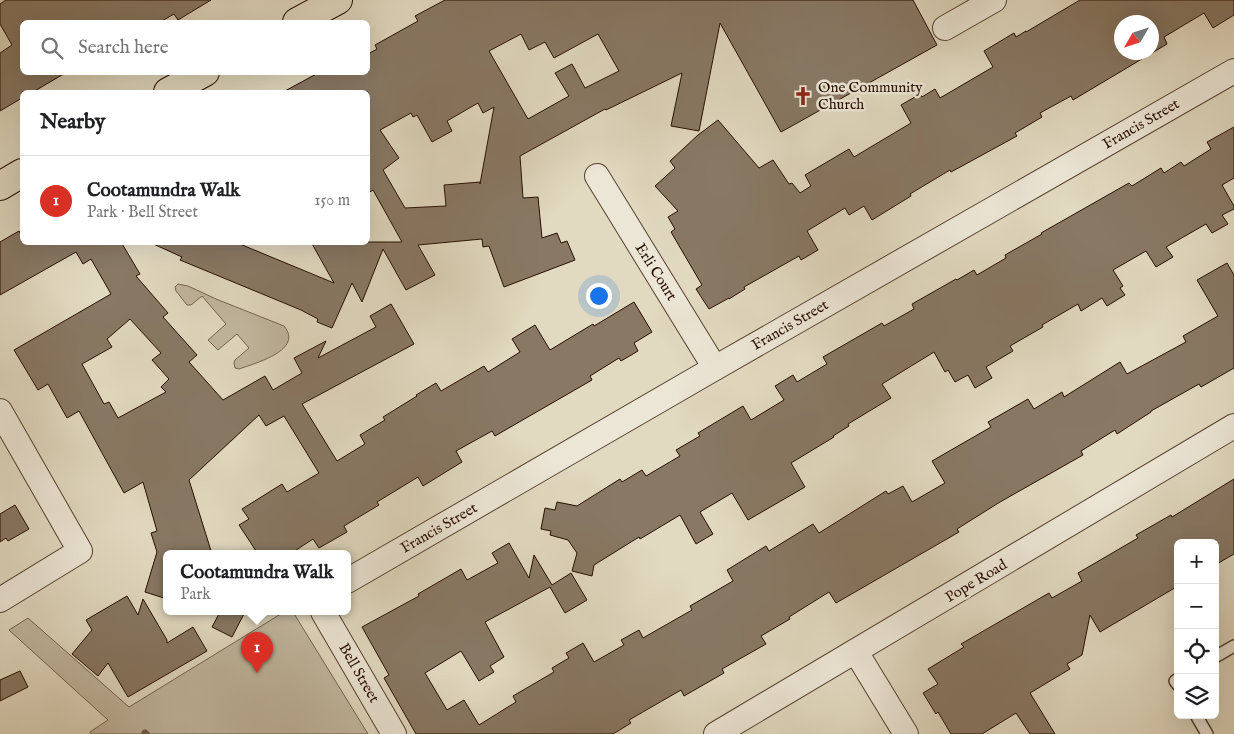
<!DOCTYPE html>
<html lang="en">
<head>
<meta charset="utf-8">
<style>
  :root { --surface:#fff; --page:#f2f2f2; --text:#202124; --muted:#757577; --line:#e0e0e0; --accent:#d93025 }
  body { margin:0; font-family:"IM FELL English",serif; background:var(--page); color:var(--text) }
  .controls { position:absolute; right:15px; bottom:15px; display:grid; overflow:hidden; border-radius:8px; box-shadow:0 5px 20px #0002 }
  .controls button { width:45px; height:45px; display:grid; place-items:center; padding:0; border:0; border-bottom:1px solid var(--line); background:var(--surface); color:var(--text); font:25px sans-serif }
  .compass { position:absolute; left:1114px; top:15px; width:45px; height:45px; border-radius:50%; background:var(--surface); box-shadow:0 5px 20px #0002; rotate:231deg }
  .you { position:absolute; left:598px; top:295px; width:18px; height:18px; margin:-12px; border:4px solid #fff; border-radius:50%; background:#1a73e8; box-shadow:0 0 0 8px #1a73e833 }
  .badge { display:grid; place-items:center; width:32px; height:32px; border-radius:50%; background:var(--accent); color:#fff; font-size:16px; font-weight:700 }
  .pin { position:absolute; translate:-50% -41px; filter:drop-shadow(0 1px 2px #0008) }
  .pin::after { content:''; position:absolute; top:26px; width:18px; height:15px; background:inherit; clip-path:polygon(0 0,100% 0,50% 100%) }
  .popup { position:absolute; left:163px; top:550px; width:188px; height:65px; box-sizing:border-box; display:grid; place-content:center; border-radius:8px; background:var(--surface); filter:drop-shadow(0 1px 4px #0005); font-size:16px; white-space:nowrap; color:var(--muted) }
  .popup b { font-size:19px; color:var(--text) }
  .popup::after { content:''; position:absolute; left:50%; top:100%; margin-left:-10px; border:10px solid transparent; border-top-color:var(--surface) }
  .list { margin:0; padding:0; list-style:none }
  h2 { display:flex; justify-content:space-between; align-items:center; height:65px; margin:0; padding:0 20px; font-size:21px }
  h2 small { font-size:16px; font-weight:400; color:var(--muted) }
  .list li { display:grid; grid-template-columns:32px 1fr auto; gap:15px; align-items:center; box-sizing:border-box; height:90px; padding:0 20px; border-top:1px solid var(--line) }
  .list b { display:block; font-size:19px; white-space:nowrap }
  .list p { margin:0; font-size:16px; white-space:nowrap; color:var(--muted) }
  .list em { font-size:16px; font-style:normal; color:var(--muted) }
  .icon { flex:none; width:28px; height:28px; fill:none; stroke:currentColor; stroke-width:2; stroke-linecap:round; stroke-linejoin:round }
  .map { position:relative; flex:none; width:1234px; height:734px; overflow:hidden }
  .search { position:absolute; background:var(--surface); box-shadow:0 5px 20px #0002; left:20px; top:20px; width:350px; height:55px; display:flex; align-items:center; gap:12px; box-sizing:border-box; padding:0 18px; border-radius:8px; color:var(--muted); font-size:19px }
  .panel { position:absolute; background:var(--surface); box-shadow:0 5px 20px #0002; left:20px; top:90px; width:350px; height:155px; border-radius:8px }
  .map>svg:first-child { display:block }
  .green { fill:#c1b79f; stroke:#746350 }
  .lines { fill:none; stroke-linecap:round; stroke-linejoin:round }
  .stream { stroke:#715f4c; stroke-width:7 }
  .building { fill:#887864; stroke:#270f00; fill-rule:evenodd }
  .service-casing { stroke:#564230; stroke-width:14 }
  .minor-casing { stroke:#564230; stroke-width:26 }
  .primary-casing { stroke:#270f00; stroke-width:30 }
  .service { stroke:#ece6d6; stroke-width:11 }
  .minor { stroke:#ece6d6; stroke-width:24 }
  .primary { stroke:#e1d9c0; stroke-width:28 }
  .labels { text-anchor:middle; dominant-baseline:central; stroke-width:5; stroke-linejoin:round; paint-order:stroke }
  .poi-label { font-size:15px; fill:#270f00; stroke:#ece6d6; text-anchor:start }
  .street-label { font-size:15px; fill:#270f00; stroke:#ece6d6 }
</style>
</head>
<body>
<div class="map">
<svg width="1234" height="734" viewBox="0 0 1234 734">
  <rect width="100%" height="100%" fill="#e1d9c0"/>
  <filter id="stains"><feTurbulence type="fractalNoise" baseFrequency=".004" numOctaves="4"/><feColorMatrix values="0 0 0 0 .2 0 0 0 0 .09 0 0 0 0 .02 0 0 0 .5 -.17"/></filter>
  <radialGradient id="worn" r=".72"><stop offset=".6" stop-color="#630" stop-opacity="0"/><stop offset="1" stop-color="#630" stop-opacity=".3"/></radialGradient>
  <!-- green -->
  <g class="green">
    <path d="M178,284L188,286L216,299L284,326C304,350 256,363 239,369L235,368L234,363L235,360L249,348L237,334L218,350L208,340L226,324L202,296L191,305H187L176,291L175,287Z"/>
    <path d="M284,612H293L368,734H91L90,732L108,720L9,630L28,618L129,707Z"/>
  </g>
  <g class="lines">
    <!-- stream -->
    <path class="stream" d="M145,733L146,734"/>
  </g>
  <!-- building -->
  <g class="building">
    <path d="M6,0H211L178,20L174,14L160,22H22V72H67L33,92H22V98L0,111V53L12,45L0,24V4Z"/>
    <path d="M445,0H913L937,45L781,132L720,23L699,131L671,126L682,73L606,110L605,109L520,156L523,198L538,197L542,238L557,233L561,243L567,241L575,260L504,287L489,246L483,247L482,239L418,245L435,275L406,290L383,249L362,302L352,283L332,328L317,322L318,319L301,310L180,260L182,257L149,242H235L334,283L311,242H402L373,190L368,193V92H283L320,72H368V54L377,49L375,45L418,21L415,16ZM521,34L529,50L545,42L554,58L598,34L619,71L585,88L572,64L555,73L569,96L528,119L489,51ZM478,103L483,113L494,107L480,184V182L444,185L446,206L405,208L383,170L399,158L380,130L411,113L413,117L417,115L432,142L452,131L447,121Z"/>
    <path d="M1080,0H1234V15L1213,28L1204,13L1164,37L1167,44L1073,100L1071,96L1040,113L1042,117L1015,133L1017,136L951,172L950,170L910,194L911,196L872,220L864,206L849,215L845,208L807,231L818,250L801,260L799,256L744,287L745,289L729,299V298L709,309L696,289L702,285L671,232L675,229L668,217L678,211L655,186L675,168L670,161L698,135L718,120L759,168L773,160L789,184L792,183L800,193L811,186L805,175L849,149L854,157L911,123L901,105L920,94L922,97L935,89L940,98L993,67L984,51L1014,33L1016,37L1026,31V32ZM1122,22H1152V52H1122Z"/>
    <path d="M1234,127V178L1222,185L1234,206V209L1222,215L1228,224L1212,233L1206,224L1166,247L1173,257L1156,267L1146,251L1113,270L1123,286L1120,288L1125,295L1107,306L1102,298L1081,311L1078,304L1042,325L1043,327L1010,346L1013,351L986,367L992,378L975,388L968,375L955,382L948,370L945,372L934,352L882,384L891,398L848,424L849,426L833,436L834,437L791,463L805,487L748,520L732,493L700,512L713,534L696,544L680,515L640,539L639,537L594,565L592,576L572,571L577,553L568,540L550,535L551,531L541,529L545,508L555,510L557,502L577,506L620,479L622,482L642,470L646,476L680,456L676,450L700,436L698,433L743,406L751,420L784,400L775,386L793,375L797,382L827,364L823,357L882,323L884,326L914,309L912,304L956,279L957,280L974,270L977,275L1006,258L1005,255L1042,234L1041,233L1129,183L1132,186L1161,168L1164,173L1181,162L1184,166L1211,149L1207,142Z"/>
    <path d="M19,231L22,237V242H121L140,274L136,276L168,313L163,317L197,355L189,362L223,400L265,376L273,390L302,373L294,358L326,341L318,358L376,327L370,316L391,304L414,344L302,404L337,461L365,444L360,435L385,420L383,417L417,396L416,395L436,383L441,391L484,366L488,372L520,352L512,339L535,325L550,350L593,324L594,326L634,302L652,332L634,343L638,351L621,361L619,358L590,376L592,380L514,425L495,436L492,431L456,451L462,462L423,486L418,477L377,502L379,505L344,526L347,532L319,548L313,539L290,554H258L239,525L249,519L242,509L282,484L287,492L319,473L284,416L266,426L259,415L189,480L212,554H167V599L145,592L157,552L151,533L157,531L143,482L124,493L79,411L67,418L48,384L38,390L14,350L111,294L91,259L83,264L76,252L0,295V242ZM130,319L161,353L152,360L169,379L161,387L166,392L118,418L109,402L104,404L82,364L112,347L107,339Z"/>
    <path d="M1227,263L1234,275V368L1201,387L1199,384L1151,411V412L1117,434L1115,430L1081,451L1083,455L1000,502L957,529L959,532L836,603L829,592L789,617L790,619L761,636L766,644L722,669L724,673L684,696L681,690L629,720L631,723L613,734H416L384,678L389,675L362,627L419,596L418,594L461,569L467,580L498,563L492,553L509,543L529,578L534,555L552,585L571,573L587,600L565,613L550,587L485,622L504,657L490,666L494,672L479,681L461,651L425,673L447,710L464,700L479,725L516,702L513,696L554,672L552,668L569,658L566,653L583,643L594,662L624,645L621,640L639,630L643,638L692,610L690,606L733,581L727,570L766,546L769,551L813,524L819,533L886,491L888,494L903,486L912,502L945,483L932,461L991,427L988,422L1028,399L1034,409L1062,392L1064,397L1120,362L1127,374L1186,342L1183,336L1218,316L1197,280Z"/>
    <path d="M1234,479V554L1215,565V543H1178V586L1100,632L1090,615L1082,655L1067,664L1070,669L1030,693L1055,734H1030L1016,713L982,734H951L938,712L936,714L923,693L938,684L928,669L964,647L961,644L1049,593L1052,598L1082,581L1078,573L1138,538L1136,535L1171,515L1172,517Z"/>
    <path d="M15,505L29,529L8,541L6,538L0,542V514Z"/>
    <path d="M127,596L138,615L143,599L167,640V643L193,627L207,651L128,697L108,663L98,676L72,654L92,630L86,620Z"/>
    <path d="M220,612H245L232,637L212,627Z"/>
    <path d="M20,671L28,687L0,701V680Z"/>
  </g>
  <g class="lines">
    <!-- service casing -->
    <g class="service-casing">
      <g id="service">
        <path d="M1215,657L1234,646"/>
        <path d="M1178,679L1175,681L1178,685"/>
        <path d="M1196,715L1207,734"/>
      </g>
    </g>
    <!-- minor casing -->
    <g class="minor-casing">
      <g id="minor">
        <path d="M945,28L994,0"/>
        <path d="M597,176L715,368"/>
        <path d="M0,411L80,551L0,600"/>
        <path d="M347,581L715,368L1234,71"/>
        <path d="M323,612L394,734"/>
        <path d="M856,652L906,734"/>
        <path d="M716,734L1234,426"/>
      </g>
    </g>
    <!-- primary casing -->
    <g class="primary-casing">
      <g id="primary">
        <path d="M297,22L338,0"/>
        <path d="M168,92L205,72"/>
        <path d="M0,186L22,173"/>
      </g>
    </g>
    <!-- service -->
    <use href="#service" class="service"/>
    <!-- minor -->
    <use href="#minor" class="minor"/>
    <!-- primary -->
    <use href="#primary" class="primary"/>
  </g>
  <!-- icons -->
  <defs>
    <g id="church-bare" transform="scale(1.5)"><path d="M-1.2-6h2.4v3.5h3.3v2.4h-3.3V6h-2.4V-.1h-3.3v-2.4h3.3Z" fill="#8f2418" stroke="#ece6d6" stroke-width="2.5" paint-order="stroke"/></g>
  </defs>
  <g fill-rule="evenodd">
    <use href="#church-bare" x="803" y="96"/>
  </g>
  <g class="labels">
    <!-- poi labels -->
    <g class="poi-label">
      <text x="818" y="87">One Community<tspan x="818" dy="17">Church</tspan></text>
    </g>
    <!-- street labels -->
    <g class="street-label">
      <text transform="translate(1141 124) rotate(-30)">Francis Street</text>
      <text transform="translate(656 272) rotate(58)">Erli Court</text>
      <text transform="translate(790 325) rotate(-30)">Francis Street</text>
      <text transform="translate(439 528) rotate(-30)">Francis Street</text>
      <text transform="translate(976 581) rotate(-31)">Pope Road</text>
      <text transform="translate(359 673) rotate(60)">Bell Street</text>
    </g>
  </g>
  <rect width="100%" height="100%" filter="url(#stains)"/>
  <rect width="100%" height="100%" fill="url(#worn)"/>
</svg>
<div class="controls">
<button>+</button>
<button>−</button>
<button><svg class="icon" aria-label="locate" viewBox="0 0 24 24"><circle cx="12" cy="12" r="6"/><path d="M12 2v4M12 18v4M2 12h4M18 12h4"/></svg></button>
<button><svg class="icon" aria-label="layers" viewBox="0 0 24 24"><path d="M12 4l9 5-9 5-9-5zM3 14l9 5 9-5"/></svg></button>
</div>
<svg class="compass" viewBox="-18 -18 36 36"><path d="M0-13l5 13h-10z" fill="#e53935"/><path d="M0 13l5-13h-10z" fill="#757577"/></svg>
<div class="you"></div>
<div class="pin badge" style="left:257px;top:673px">1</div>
<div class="popup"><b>Cootamundra Walk</b>Park</div>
<div class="search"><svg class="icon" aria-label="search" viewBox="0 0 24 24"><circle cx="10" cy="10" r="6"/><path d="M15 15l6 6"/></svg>Search here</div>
<section class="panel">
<h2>Nearby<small></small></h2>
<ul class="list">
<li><span class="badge">1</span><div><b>Cootamundra Walk</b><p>Park · Bell Street</p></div><em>150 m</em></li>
</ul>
</section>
</div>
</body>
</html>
